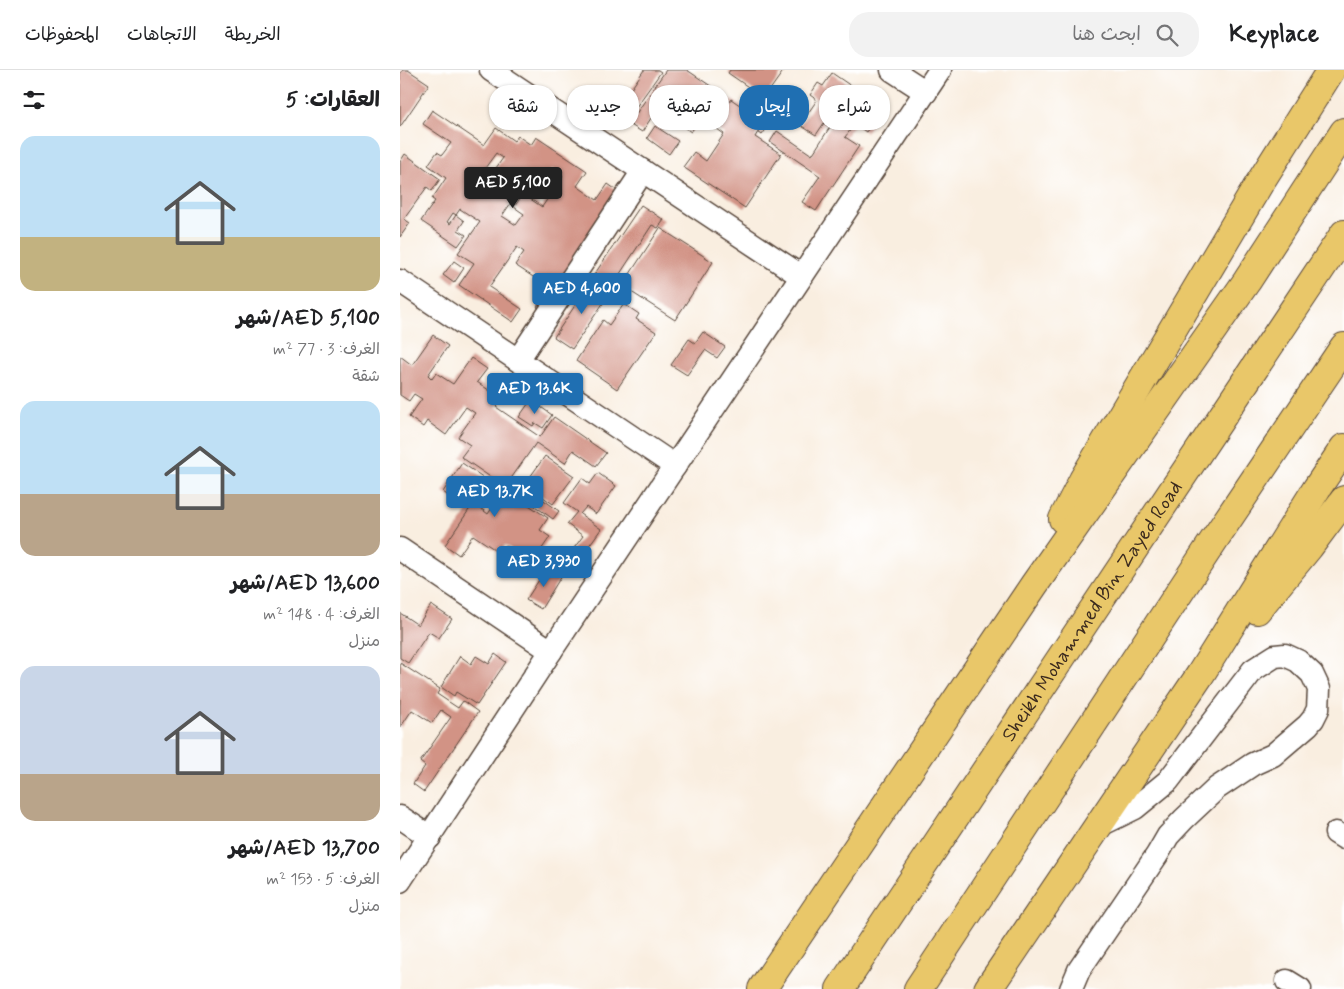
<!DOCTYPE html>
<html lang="ar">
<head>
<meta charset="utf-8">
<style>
  :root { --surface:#fff; --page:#f2f2f2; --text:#202124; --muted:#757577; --line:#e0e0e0; --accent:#1f6fb2 }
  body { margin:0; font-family:Mynerve,"Playpen Sans Arabic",sans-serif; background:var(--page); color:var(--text); direction:rtl; height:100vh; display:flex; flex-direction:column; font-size:19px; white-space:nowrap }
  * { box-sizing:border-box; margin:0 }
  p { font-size:16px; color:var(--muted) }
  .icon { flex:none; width:28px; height:28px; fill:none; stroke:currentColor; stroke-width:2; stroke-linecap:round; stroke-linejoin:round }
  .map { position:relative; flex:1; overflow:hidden; direction:ltr }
  .side { display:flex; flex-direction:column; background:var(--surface); width:400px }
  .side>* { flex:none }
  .hud { position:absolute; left:15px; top:15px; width:475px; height:45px; direction:rtl; display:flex; gap:10px }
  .price { position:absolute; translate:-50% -42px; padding:0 11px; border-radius:5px; background:var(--accent); color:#fff; font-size:16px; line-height:32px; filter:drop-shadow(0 1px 2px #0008) }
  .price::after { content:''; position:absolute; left:50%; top:30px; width:15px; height:11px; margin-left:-8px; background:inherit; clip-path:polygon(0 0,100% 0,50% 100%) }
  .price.active { background:#222; color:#fff }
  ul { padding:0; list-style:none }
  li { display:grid; align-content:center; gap:10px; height:265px; padding:0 20px }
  li span { display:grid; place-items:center; height:155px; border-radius:15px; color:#555 }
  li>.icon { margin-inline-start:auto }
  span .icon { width:90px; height:90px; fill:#fffc; stroke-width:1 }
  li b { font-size:21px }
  h2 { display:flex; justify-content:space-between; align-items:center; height:60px; padding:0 20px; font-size:21px }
  .chip { padding:0 18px; border-radius:20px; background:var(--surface); box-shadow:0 1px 4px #0004; font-size:18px; line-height:45px }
  .chip.active { background:var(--accent); color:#fff }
  header { display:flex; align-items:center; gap:30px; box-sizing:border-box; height:70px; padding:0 25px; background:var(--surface); border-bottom:1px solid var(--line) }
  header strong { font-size:24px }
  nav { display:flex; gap:28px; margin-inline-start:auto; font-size:18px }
  .search { width:350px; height:45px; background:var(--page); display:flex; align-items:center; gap:12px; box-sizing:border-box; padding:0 18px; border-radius:20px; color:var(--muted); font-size:19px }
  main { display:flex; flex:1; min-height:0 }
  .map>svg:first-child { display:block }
  .building { fill:#d29385; fill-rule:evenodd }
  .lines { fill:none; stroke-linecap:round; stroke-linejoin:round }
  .minor-casing { stroke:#58473b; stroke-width:25 }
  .highway-casing { stroke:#58473b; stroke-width:30 }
  .minor { stroke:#fff; stroke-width:22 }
  .highway { stroke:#e9c769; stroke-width:28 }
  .labels { text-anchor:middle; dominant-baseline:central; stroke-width:4.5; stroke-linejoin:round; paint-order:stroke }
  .street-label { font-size:20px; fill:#3b2a1e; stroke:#fff }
</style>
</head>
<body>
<header>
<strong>Keyplace</strong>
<div class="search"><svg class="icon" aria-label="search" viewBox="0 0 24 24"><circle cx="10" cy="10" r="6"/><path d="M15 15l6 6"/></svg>ابحث هنا</div>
<nav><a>الخريطة</a><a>الاتجاهات</a><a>المحفوظات</a></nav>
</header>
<main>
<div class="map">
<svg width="944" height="919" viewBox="0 0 944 919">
  <rect width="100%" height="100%" fill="#fff"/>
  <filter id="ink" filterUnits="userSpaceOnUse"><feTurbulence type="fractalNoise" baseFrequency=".02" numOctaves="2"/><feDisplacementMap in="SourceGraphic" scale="10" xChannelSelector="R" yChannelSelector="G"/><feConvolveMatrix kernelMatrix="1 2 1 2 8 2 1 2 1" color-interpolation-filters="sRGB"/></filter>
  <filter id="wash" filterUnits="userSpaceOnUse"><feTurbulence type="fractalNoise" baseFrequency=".0096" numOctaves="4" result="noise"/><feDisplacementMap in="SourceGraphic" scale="20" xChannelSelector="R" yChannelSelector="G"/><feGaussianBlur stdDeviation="1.12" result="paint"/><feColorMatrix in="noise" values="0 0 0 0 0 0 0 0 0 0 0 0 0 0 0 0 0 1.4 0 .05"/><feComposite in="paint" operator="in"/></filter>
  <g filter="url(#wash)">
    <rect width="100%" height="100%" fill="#f9eee0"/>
    <g id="blocks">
      <g class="building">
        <path d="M3,0H8L29,14L0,57V4Z"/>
        <path d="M244,0H258L261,2L236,37L224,29Z"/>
        <path d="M266,0H287L324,25L321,30L315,26L291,62L257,39L242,62L229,54Z"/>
        <path d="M330,0H384L355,41L346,34L354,21L328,3Z"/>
        <path d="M432,3L451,16L441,31L461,44L464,39L477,47L466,62L455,54L445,67L459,76L416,141L402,132L420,106L370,72L377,61L412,85L430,57L424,53L416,65L400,55L417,30L410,25L418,13L423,16Z"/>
        <path d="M331,29L369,55L362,65L358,62L355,67L381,84L345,138L283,97L294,82L306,91L324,64L313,56Z"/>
        <path d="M32,40L84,75L96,58L114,71L118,66L131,75L136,67L187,101L177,116L197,130L208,114L222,124L142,241L137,237L150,218L115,195L124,182L117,177L89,217L122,239L113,252L59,215L74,193L58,183L80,152L60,139L56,145L64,151L58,160L66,165L58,176L21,151L35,131L32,129L46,108L28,95L37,82L42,85L51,73L23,54ZM96,83L103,88L96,98L135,124L152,99L163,106L142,137L123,124L114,137L124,144L116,155L102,146L119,121L106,113L99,124L77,109ZM53,143L56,145L50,154L47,152Z"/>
        <path d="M255,56L278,71L269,84L247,68Z"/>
        <path d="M5,84L40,109L32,121L27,117L4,149L10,153L0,167V92Z"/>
        <path d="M241,135L264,150L258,158L252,155L212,216L194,205Z"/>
        <path d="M260,158L313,192L275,250L222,216Z"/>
        <path d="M54,191L64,198L54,213L43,205Z"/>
        <path d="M192,210L210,223L172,279L154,267Z"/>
        <path d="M224,234L239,244L236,249L256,262L217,319L176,291L203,250L209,255Z"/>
        <path d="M303,262L325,277L317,288L305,280L287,305L271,295L289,269L295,273Z"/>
        <path d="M33,265L48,276L28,305L32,309L36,303L53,314L71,288L87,299L77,312L102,329L96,337L140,367L154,347L206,383L196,396L173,380L165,393L136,373L105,417L61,387L70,375L58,367L75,343L66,337L46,365L27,351L23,357L9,347L22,329L14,324L9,331L0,325V286L12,295Z"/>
        <path d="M131,330L152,345L143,358L135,353L133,356L119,347Z"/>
        <path d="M145,386L174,406L153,434L125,414Z"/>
        <path d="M62,393L96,416L80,438L88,444L105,419L148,448L140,460L150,467L132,493L105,475L100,483L73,465L59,485L45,475L73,434L64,428L60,434L43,422Z"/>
        <path d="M198,403L216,416L196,444L186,437L180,444L201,459L175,495L166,489L183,466L167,454L177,442L164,433L182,408L190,414Z"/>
        <path d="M120,413L159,441L153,449L114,421Z"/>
        <path d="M148,496L162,505L141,539L126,530Z"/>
        <path d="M31,535L52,549L39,568L29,562L8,593L0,588V543L18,555Z"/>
        <path d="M95,584L106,592L77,635L56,622L54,626L41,617L60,586L71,594L76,586L89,594Z"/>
        <path d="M0,593L40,619L37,624L58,638L63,631L78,642L24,722L13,714L25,696L20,692L51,647L41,640L32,653L12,640L0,658Z"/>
      </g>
    </g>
  </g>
  <g filter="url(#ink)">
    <use href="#blocks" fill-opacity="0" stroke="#58473b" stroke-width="1"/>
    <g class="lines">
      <g class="minor-casing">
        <g id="minor">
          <path d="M91,0L401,206"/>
          <path d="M492,0L526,22"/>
          <path d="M0,211L275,396"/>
          <path d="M118,290L243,101"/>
          <path d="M0,479L151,581"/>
          <path d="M0,747L30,767"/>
          <path d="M936,763L944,768"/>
          <path d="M0,811L151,581L540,0"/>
          <path d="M887,911L900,919"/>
          <path d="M671,919L679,900L757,785L768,766L784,749L817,718L853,694L873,685L908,655L913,649L918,639L919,619L912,604L898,591L885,585L875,586L853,600L768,711L735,738L696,757"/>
        </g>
      </g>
      <g class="highway-casing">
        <g id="highway">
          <path d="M663,449L683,410L859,114L931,0"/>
          <path d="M857,540L909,477L944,430"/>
          <path d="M362,919L634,515L847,211L944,62"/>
          <path id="s1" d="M440,919L944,164"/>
          <path d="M518,919L816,467L944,277"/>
          <path d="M588,919L800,605L917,418L944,378"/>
        </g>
      </g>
      <use href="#minor" class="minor"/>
      <use href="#highway" class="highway"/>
    </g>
  </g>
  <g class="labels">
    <g class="street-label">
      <text stroke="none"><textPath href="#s1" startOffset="454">Sheikh Mohammed Bin Zayed Road</textPath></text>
    </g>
  </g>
</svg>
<b class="price active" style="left:113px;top:139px">AED 5,100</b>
<b class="price" style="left:182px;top:245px">AED 4,600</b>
<b class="price" style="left:135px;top:345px">AED 13.6K</b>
<b class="price" style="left:95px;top:448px">AED 13.7K</b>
<b class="price" style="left:144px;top:518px">AED 3,930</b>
<div class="hud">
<a class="chip">شراء</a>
<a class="chip active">إيجار</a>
<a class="chip">تصفية</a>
<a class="chip">جديد</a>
<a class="chip">شقة</a>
</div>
</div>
<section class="side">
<h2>العقارات: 5<svg class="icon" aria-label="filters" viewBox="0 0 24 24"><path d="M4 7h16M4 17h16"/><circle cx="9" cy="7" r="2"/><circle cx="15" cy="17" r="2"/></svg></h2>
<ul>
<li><span style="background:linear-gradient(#bfe0f5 65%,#c2b280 0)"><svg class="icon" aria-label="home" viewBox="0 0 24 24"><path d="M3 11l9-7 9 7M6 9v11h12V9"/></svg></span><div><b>AED 5,100/شهر</b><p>الغرف: 3 · 77 m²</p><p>شقة</p></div></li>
<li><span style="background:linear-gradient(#bfe0f5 60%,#b9a48a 0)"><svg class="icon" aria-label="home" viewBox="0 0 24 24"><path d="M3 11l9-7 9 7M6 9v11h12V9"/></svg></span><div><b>AED 13,600/شهر</b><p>الغرف: 4 · 148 m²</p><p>منزل</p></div></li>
<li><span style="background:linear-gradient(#c9d6e8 70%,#b9a48a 0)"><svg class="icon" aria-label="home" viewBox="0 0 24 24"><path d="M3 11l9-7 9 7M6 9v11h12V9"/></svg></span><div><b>AED 13,700/شهر</b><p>الغرف: 5 · 153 m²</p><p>منزل</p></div></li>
</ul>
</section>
</main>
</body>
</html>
